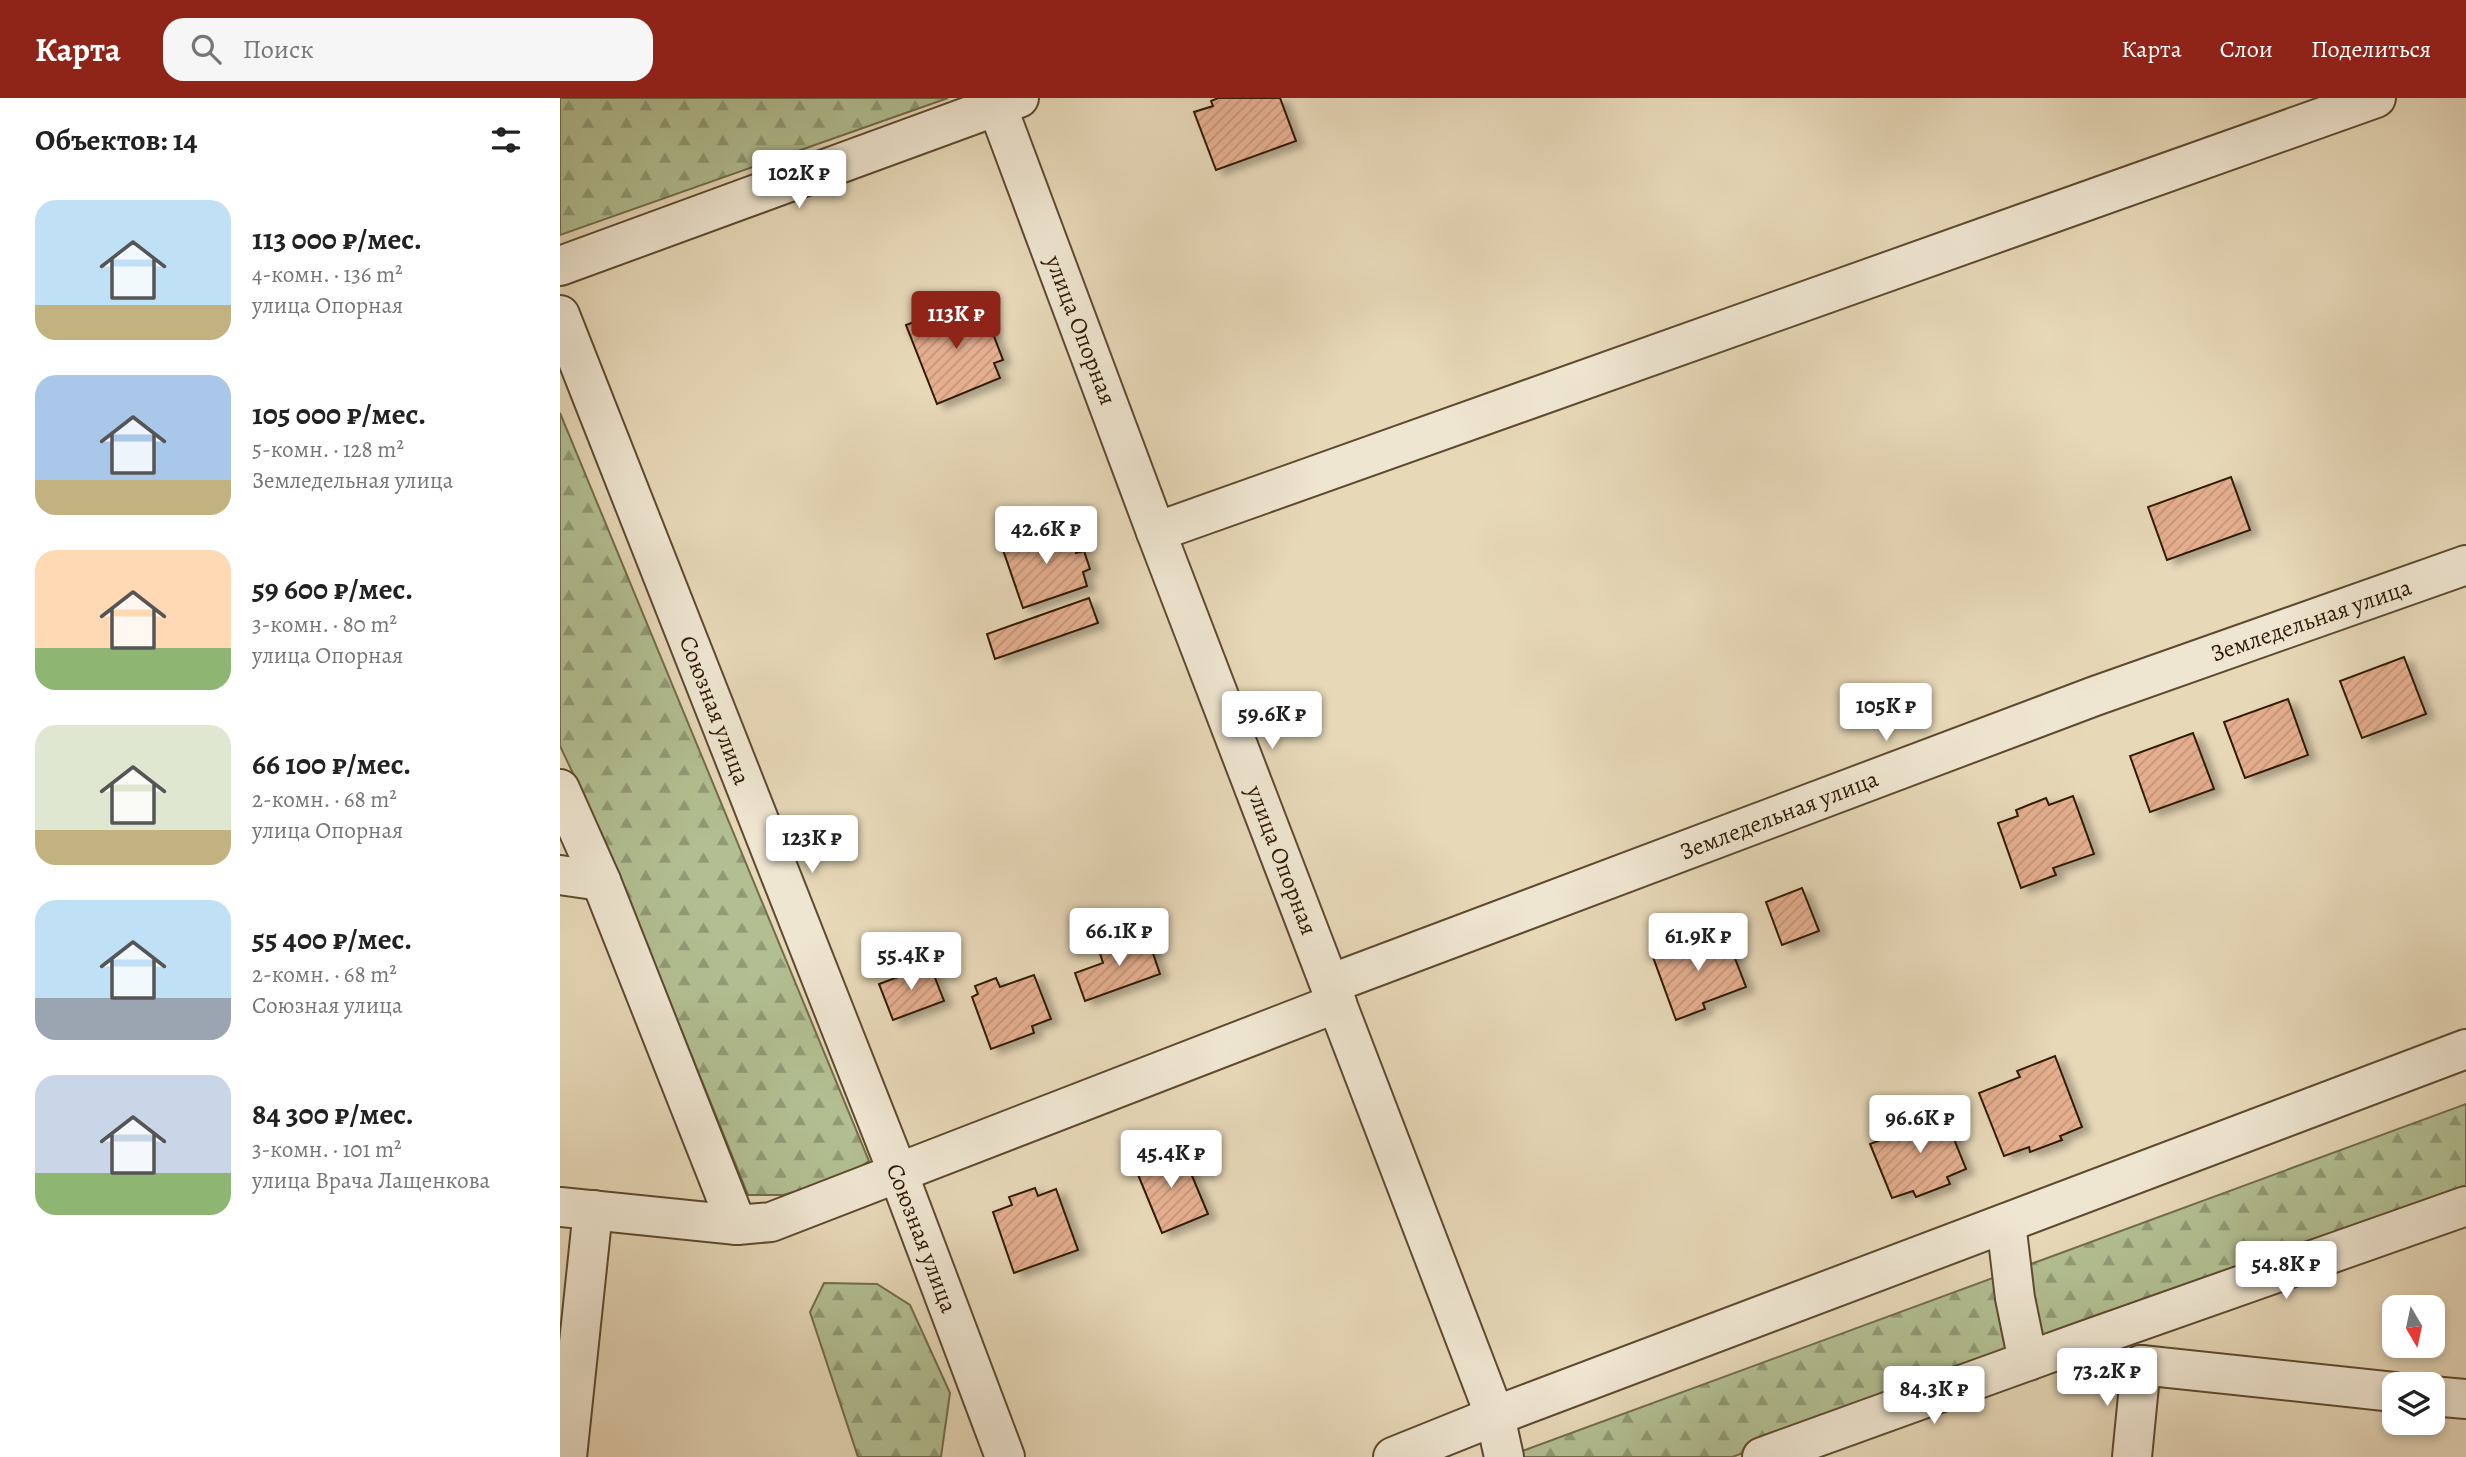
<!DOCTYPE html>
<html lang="ru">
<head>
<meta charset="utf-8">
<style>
  :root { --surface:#fff; --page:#f6f6f6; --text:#222; --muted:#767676; --accent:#8f2418 }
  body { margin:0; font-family:Alegreya,serif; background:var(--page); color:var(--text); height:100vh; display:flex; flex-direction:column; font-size:26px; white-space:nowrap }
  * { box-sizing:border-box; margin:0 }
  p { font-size:23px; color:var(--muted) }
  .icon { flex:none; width:38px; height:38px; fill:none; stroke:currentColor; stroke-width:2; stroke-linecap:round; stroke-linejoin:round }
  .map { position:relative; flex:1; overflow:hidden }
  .panel { display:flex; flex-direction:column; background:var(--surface); width:560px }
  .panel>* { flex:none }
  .needle { width:46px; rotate:171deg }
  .tools { position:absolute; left:1822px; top:1197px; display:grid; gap:14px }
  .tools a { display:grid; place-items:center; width:63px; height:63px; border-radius:14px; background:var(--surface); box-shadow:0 4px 10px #0003; font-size:35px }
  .price { position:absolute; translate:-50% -60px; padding:0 16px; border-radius:7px; background:#fff; color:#222; font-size:23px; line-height:46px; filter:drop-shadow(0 2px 4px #0008) }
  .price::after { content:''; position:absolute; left:50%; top:42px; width:21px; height:16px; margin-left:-10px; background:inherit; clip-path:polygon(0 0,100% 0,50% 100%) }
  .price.active { background:var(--accent); color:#fff }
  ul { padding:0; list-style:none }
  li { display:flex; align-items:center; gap:21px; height:175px; padding:0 35px }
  li span { display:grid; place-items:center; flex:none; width:196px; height:140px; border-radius:21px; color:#555 }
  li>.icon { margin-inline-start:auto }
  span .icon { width:84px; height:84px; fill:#fffc; stroke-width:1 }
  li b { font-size:30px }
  h2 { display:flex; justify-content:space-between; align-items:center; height:84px; padding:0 35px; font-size:30px }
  header { display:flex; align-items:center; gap:42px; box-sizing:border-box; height:98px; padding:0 35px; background:var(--accent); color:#fff }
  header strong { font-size:33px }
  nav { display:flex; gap:38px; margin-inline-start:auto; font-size:24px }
  .search { width:490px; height:63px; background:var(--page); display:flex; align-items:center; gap:18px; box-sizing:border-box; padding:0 24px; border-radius:21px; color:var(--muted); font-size:26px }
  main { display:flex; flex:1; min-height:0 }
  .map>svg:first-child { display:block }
  .forest { fill:url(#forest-firs); stroke:#726d4a; stroke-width:2 }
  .building { fill:url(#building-hatch); stroke:#311b03; stroke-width:2; filter:url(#shadow) }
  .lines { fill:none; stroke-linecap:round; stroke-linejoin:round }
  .minor-casing { stroke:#5e4a30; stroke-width:42 }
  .minor { stroke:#efe6d1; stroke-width:38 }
  .labels { text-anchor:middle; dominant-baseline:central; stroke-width:5; stroke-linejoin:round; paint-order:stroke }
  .street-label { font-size:24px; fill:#311b03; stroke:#efe6d1 }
</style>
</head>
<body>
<header>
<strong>Карта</strong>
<div class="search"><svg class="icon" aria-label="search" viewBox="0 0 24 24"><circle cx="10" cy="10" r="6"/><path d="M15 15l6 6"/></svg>Поиск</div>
<nav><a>Карта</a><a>Слои</a><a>Поделиться</a></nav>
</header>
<main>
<section class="panel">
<h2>Объектов: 14<svg class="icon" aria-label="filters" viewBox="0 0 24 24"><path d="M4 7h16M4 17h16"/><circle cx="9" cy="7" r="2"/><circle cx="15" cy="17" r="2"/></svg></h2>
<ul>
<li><span style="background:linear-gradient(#bfe0f5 75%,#c2b280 0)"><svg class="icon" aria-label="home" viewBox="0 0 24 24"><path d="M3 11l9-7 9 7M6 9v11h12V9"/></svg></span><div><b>113 000 ₽/мес.</b><p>4-комн. · 136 m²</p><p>улица Опорная</p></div></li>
<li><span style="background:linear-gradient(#a9c7e8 75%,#c2b280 0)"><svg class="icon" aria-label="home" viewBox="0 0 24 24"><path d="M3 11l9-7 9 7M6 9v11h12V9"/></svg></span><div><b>105 000 ₽/мес.</b><p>5-комн. · 128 m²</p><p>Земледельная улица</p></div></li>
<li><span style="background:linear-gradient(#ffd9b3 70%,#8fb573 0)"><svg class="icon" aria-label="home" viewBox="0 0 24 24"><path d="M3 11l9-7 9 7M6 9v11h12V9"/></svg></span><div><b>59 600 ₽/мес.</b><p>3-комн. · 80 m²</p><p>улица Опорная</p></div></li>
<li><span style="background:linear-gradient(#dfe7d0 75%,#c2b280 0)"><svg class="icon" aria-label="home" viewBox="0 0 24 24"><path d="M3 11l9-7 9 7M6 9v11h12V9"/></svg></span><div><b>66 100 ₽/мес.</b><p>2-комн. · 68 m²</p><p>улица Опорная</p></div></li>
<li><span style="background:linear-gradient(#bfe0f5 70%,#9aa5b1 0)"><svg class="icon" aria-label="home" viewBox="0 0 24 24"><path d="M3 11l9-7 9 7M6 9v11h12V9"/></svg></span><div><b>55 400 ₽/мес.</b><p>2-комн. · 68 m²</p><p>Союзная улица</p></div></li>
<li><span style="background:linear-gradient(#c9d6e8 70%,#8fb573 0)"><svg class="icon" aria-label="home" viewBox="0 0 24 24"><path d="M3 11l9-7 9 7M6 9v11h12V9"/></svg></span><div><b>84 300 ₽/мес.</b><p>3-комн. · 101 m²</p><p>улица Врача Лащенкова</p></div></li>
</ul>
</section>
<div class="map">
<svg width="1906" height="1359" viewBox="0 0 1906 1359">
  <defs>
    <pattern id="forest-firs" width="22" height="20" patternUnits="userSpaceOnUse" patternTransform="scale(1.75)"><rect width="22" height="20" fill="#b2bf92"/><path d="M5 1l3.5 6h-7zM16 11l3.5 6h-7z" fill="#919a75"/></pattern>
    <pattern id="building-hatch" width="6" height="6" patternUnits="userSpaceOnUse" patternTransform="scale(1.75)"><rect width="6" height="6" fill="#e4ae8f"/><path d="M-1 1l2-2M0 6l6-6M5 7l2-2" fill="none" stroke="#c4957a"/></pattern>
    <filter id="shadow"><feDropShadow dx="8" dy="4.5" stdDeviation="3.5" flood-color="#0004"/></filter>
  </defs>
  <rect width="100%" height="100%" fill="#e7d8b8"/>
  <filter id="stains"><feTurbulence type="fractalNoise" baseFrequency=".00286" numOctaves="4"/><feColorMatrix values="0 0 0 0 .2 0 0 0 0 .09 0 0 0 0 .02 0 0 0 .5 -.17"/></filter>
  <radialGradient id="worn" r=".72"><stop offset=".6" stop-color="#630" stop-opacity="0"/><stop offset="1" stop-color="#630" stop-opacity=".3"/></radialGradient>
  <g class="forest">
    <path d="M0,0H388L0,137Z"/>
    <path d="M0,315L309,1063L281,1081L223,1097H188L45,743L0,648Z"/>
    <path d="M1906,1006V1098L1172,1359H946Z"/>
    <path d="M264,1185L317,1186L350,1207L390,1295L381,1359H298L250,1214Z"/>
  </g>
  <g class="building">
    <path d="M658,0H720L736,43L656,72L634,14L653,8L651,3Z"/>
    <path d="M406,203L412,220L425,215L443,262L434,265L440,280L377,306L346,227Z"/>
    <path d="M1671,379L1690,432L1607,462L1588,409Z"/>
    <path d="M507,427L516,455L524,453L530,471L523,474L527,488L463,510L442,449Z"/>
    <path d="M529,500L538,525L435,561L427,536Z"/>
    <path d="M1844,559L1866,616L1802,640L1780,583Z"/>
    <path d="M1728,601L1748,657L1685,680L1664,624Z"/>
    <path d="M1633,635L1654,691L1590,714L1570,658Z"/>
    <path d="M1513,698L1534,756L1493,770L1496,777L1461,790L1438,725L1458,718L1456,712L1486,700L1489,707Z"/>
    <path d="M1242,790L1259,833L1222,847L1206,804Z"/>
    <path d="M1164,832L1186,889L1143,905L1145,911L1116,922L1093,859L1113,852L1110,846L1135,837L1137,842Z"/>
    <path d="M586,835L600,876L525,903L515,875L543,865L539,852Z"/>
    <path d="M370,867L384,903L333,922L319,886Z"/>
    <path d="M474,877L491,921L472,928L474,935L431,951L412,899L418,896L415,888L436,880L440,889Z"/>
    <path d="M1495,958L1522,1029L1500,1038L1502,1042L1470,1054L1469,1049L1444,1058L1419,995L1460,979L1457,973Z"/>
    <path d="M1379,1004L1406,1071L1387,1079L1390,1086L1356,1099L1353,1093L1332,1100L1310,1046L1356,1028L1351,1016Z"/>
    <path d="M620,1049L648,1116L602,1135L574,1067Z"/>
    <path d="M475,1090L478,1098L496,1091L518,1152L454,1175L433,1114L452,1107L449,1099Z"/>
  </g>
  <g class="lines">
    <g class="minor-casing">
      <g id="minor">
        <path d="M437,8L596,434L935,1318L944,1359"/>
        <path d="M0,168L459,0"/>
        <path d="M0,217L338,1075L445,1359"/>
        <path d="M596,434L1816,0"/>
        <path d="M0,691L41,783L177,1127"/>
        <path d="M0,777L41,783"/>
        <path d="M770,886L1535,598L1906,467"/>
        <path d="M0,1109L177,1127L211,1124L777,905"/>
        <path d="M1446,1125L1455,1200L1468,1263"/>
        <path d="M1581,1267L1834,1294"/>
        <path d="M1872,1298L1906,1301"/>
        <path d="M7,1359L33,1112"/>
        <path d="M833,1359L935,1318L1906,951"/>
        <path d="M1202,1359L1526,1242L1906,1108"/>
        <path d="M1572,1359L1581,1267"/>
      </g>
    </g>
    <use href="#minor" class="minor"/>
  </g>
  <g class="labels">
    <g class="street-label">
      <text transform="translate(521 232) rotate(69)">улица Опорная</text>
      <text transform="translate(1751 522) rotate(-19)">Земледельная улица</text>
      <text transform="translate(155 612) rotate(69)">Союзная улица</text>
      <text transform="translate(1219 717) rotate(-21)">Земледельная улица</text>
      <text transform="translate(722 762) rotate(69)">улица Опорная</text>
      <text transform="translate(362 1140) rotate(69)">Союзная улица</text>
    </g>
  </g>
  <rect width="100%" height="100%" filter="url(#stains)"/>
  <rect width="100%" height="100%" fill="url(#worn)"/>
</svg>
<div class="tools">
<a><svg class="needle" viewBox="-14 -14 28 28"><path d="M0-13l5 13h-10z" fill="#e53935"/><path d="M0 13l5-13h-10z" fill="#767676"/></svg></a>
<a><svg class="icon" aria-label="layers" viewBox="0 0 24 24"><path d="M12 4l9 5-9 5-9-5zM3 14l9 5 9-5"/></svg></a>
</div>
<b class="price" style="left:239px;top:112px">102K ₽</b>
<b class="price active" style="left:396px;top:253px">113K ₽</b>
<b class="price" style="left:486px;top:468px">42.6K ₽</b>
<b class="price" style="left:1326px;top:645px">105K ₽</b>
<b class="price" style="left:712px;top:653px">59.6K ₽</b>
<b class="price" style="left:252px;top:777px">123K ₽</b>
<b class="price" style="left:559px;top:870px">66.1K ₽</b>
<b class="price" style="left:1138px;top:875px">61.9K ₽</b>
<b class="price" style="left:351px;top:894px">55.4K ₽</b>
<b class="price" style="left:1360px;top:1057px">96.6K ₽</b>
<b class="price" style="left:611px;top:1092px">45.4K ₽</b>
<b class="price" style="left:1726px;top:1203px">54.8K ₽</b>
<b class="price" style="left:1547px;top:1310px">73.2K ₽</b>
<b class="price" style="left:1374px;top:1328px">84.3K ₽</b>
</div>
</main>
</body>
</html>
